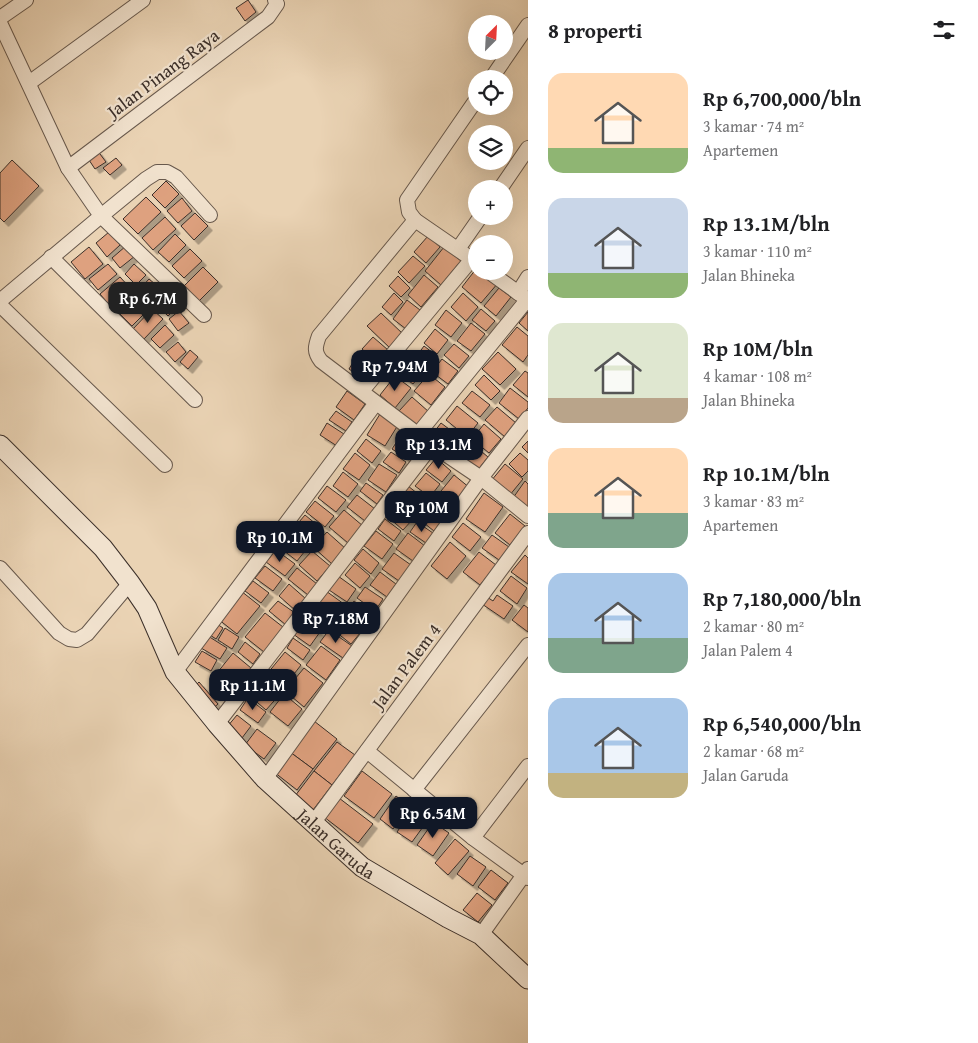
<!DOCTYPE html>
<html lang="id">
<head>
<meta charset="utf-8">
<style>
  :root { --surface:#fff; --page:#f6f6f6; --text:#202124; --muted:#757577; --accent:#111827 }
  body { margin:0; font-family:"Gentium Book Plus",serif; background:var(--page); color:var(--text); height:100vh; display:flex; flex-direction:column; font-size:19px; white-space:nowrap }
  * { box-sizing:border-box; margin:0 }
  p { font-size:16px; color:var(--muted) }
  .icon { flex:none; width:28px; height:28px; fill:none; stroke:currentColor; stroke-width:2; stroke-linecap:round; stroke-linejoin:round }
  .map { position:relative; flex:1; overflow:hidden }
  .panel { display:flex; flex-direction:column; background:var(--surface); width:450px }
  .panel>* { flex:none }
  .needle { width:32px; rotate:24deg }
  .fabs { position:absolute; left:468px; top:15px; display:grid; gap:10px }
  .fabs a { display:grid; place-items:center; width:45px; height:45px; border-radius:50%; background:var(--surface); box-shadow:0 5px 20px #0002; font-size:25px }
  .price { position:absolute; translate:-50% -42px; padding:0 11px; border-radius:10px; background:var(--accent); color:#fff; font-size:16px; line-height:32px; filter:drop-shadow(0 1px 2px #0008) }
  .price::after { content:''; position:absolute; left:50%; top:30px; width:15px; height:11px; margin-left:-8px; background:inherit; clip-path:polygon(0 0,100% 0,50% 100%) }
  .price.active { background:#222; color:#fff }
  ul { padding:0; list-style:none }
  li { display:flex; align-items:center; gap:15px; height:125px; padding:0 20px }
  li span { display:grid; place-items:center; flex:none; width:140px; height:100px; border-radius:15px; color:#555 }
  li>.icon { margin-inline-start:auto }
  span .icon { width:60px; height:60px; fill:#fffc; stroke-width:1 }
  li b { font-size:21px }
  h2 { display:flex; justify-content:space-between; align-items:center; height:60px; padding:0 20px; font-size:21px }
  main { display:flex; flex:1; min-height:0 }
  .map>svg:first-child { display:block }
  .building { fill:#dea17f; stroke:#3b2f29; filter:url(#shadow) }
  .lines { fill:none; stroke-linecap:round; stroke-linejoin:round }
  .street-casing { stroke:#67584c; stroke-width:16 }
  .secondary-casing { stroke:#3b2f29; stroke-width:21 }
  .street { stroke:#f1e2ce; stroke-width:14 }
  .secondary { stroke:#f1e2ce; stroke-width:19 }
  .labels { text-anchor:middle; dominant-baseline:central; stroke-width:4.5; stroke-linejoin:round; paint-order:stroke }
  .street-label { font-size:18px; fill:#3b2f29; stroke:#f1e2ce }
</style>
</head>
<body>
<main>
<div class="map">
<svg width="528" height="1043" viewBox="0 0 528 1043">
  <defs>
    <filter id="shadow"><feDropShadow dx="4.5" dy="4.5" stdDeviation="0" flood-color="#0004"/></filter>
  </defs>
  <rect width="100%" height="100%" fill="#ead3b4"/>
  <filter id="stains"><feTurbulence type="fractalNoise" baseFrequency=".004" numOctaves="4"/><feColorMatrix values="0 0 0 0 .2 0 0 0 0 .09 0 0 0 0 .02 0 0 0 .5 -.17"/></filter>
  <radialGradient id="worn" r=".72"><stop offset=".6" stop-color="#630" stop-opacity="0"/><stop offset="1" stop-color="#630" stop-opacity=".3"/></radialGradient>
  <g class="building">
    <path d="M248,0L256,12L245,21L236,8Z"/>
    <path d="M97,150L106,162L95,169L87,157Z"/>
    <path d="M116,158L122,165L110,175L103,168Z"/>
    <path d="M12,160L39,186L4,222L0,218V173Z"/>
    <path d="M166,181L179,194L165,208L152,195Z"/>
    <path d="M146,197L161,212L138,234L123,219Z"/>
    <path d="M182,198L192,211L178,223L167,211Z"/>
    <path d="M195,213L208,226L194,240L181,226Z"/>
    <path d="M165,217L176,229L153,250L142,238Z"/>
    <path d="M109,232L120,245L107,257L96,243Z"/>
    <path d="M175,234L186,245L169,262L158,252Z"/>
    <path d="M428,236L440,247L426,263L414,252Z"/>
    <path d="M126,246L135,256L120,268L112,258Z"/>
    <path d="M89,247L103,264L85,279L71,262Z"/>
    <path d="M444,247L461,261L441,285L425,271Z"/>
    <path d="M190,249L202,261L184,278L172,266Z"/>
    <path d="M413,256L425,266L409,283L398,272Z"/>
    <path d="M108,264L117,274L98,290L89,279Z"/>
    <path d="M134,264L146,275L136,285L125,274Z"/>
    <path d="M203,267L218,282L199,301L184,286Z"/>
    <path d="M476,269V271H483L498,283L481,303L462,287Z"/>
    <path d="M424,275L438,287L421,307L408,295Z"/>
    <path d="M398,276L410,288L401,297L389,286Z"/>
    <path d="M120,277L131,289L111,307L100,294Z"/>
    <path d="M149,279L161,289L151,299L140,289Z"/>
    <path d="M499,288L511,297L496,316L484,306Z"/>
    <path d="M135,293L150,308L132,326L117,311Z"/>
    <path d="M394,293L403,302L391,315L382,307Z"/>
    <path d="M463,293L478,307L466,321L451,307Z"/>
    <path d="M167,297L177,307L168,316L158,306Z"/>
    <path d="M407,300L420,310L406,329L393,319Z"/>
    <path d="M152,309L163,319L144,339L133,329Z"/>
    <path d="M481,309L495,321L486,331L472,320Z"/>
    <path d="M446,310L462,323L451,337L435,325Z"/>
    <path d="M179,311L189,323L178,331L169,319Z"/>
    <path d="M528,312V331L519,323Z"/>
    <path d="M381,313L404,335L391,349L367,326Z"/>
    <path d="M471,323L485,334L471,351L457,341Z"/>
    <path d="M165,325L174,335L160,348L151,339Z"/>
    <path d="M517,327L528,336V355L523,362L502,345Z"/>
    <path d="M435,329L448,340L437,354L424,343Z"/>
    <path d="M373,337L388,350L378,363L362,349Z"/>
    <path d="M178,342L186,352L175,362L166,352Z"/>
    <path d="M454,344L469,356L459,368L444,355Z"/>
    <path d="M424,346L437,356L425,371L413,361Z"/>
    <path d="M190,350L198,357L188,369L180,362Z"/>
    <path d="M498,352L516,369L500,385L482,369Z"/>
    <path d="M358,354L376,366L366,381L349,369Z"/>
    <path d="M442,359L458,371L448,384L432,372Z"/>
    <path d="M406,360L422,373L413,384L397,372Z"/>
    <path d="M525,371L528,373V397L513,385Z"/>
    <path d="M429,374L445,387L431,405L414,391Z"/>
    <path d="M484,375L500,391L491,400L475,385Z"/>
    <path d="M395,376L411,388L395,408L380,395Z"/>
    <path d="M510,388L528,402V408L519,419L499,403Z"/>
    <path d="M347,391L365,404L354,420L336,407Z"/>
    <path d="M472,391L490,405L480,417L462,403Z"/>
    <path d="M412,397L429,412L416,427L399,411Z"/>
    <path d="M457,406L478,423L467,437L446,420Z"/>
    <path d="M497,407L516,423L505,437L485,420Z"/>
    <path d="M336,411L352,422L346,431L329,420Z"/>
    <path d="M380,414L398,425L385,446L367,435Z"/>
    <path d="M327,423L344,434L337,446L320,435Z"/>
    <path d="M441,423L461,438L451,451L431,436Z"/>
    <path d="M484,424L501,439L489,453L472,439Z"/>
    <path d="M403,432L420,444L409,460L392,449Z"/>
    <path d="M366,439L381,451L372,463L357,451Z"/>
    <path d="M469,441L488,457L477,471L458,455Z"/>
    <path d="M528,441V453L522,447Z"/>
    <path d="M391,452L406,462L399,473L383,462Z"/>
    <path d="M355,453L370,465L359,480L343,469Z"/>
    <path d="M520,453L528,460V471L522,477L509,464Z"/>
    <path d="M436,458L451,471L442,482L426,470Z"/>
    <path d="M379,464L397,475L386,492L368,480Z"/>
    <path d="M505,464L523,479L509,496L491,481Z"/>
    <path d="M343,472L358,484L348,497L333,486Z"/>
    <path d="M426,473L440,484L430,497L415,486Z"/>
    <path d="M454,475L470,488L457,504L441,491Z"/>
    <path d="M525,481L528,484V508L513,498Z"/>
    <path d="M366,483L383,495L377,504L360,491Z"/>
    <path d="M327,486L346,500L336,512L318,498Z"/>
    <path d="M408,486L427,501L415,516L397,501Z"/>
    <path d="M438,493L453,505L448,513L432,502Z"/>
    <path d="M484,493L503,507L485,532L466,519Z"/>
    <path d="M357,495L375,509L365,521L347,507Z"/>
    <path d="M315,501L334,516L325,527L306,512Z"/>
    <path d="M396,505L413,519L403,530L387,516Z"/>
    <path d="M430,505L445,517L434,531L419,519Z"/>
    <path d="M344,510L363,526L348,543L329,527Z"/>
    <path d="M510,514L525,526L510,545L495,533Z"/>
    <path d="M305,515L322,529L311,544L293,529Z"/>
    <path d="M385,519L401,531L394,541L378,529Z"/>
    <path d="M417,522L433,533L426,543L410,532Z"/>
    <path d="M463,523L481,537L470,551L452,537Z"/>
    <path d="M376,531L393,544L382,559L364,546Z"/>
    <path d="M291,532L309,546L297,561L279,547Z"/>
    <path d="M327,532L346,549L332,564L313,547Z"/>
    <path d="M408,533L425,546L413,561L396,549Z"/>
    <path d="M492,535L509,547L499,560L482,548Z"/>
    <path d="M450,542L466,556L447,579L431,566Z"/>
    <path d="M363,549L379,563L371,574L354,560Z"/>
    <path d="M276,550L295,564L285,576L266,562Z"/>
    <path d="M312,551L330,566L317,581L299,565Z"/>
    <path d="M479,552L496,565L480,585L463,572Z"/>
    <path d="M394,553L411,565L399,581L382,569Z"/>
    <path d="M525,555L528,558V584L511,572Z"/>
    <path d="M355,563L370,576L360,588L345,575Z"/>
    <path d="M265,566L282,579L273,591L255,578Z"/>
    <path d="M297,568L317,584L308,595L288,579Z"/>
    <path d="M380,572L396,584L387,597L370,585Z"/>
    <path d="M338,576L356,589L347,602L329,590Z"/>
    <path d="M511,576L527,588L517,604L500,591Z"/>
    <path d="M253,581L269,593L261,603L245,591Z"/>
    <path d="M289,584L306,599L296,611L279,596Z"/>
    <path d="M365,587L383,599L375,611L357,598Z"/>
    <path d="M241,591L260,606L237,634L218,619Z"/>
    <path d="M326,591L344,604L335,616L317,602Z"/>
    <path d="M497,595L513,606L504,619L482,604L487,597L493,601Z"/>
    <path d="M278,601L295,613L286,625L269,611Z"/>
    <path d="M354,601L372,614L364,627L345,614Z"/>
    <path d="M524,605L528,608V632L512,620Z"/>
    <path d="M314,606L329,616L320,629L305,619Z"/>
    <path d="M265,613L283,627L264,652L245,637Z"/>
    <path d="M340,616L361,632L351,644L331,628Z"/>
    <path d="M303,620L320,632L310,646L293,634Z"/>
    <path d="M214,622L223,628L216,639L207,633Z"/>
    <path d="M225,628L239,637L232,649L218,640Z"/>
    <path d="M329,630L352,646L343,658L320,642Z"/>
    <path d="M208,636L227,648L220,659L201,648Z"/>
    <path d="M293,638L310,650L303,660L287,648Z"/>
    <path d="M245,642L260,654L253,664L238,652Z"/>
    <path d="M321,646L340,660L326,680L306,665Z"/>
    <path d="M202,651L217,660L211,671L195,662Z"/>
    <path d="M285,652L301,665L284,687L267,674Z"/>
    <path d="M233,653L251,668L230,692L213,678Z"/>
    <path d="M304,668L323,683L304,707L285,691Z"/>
    <path d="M264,679L281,693L266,710L250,696Z"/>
    <path d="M199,682L218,704L211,710L192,689Z"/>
    <path d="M284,694L302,709L288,726L270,712Z"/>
    <path d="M248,698L266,712L258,723L240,710Z"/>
    <path d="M237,715L251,726L242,738L227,727Z"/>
    <path d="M314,721L337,739L313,769L290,752Z"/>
    <path d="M257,729L276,743L264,759L245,745Z"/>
    <path d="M337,742L355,755L332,785L314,771Z"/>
    <path d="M290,752L313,769L297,790L274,772Z"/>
    <path d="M314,771L332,785L313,810L295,796Z"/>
    <path d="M362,771L392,794L374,818L344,796Z"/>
    <path d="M396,796L409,806L393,829L380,819Z"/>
    <path d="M339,798L373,824L358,843L324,817Z"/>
    <path d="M413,809L428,820L412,842L397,832Z"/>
    <path d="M433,822L449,833L433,856L417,845Z"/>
    <path d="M455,839L469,851L448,875L435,863Z"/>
    <path d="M470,856L486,867L473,886L457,874Z"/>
    <path d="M491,870L508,883L495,900L478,887Z"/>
    <path d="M477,893L492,905L478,922L463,910Z"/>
  </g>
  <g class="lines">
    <g class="street-casing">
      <g id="street">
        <path d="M0,18L26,0"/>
        <path d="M0,23L68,168L101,216L0,301"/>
        <path d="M491,79L528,25"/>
        <path d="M29,83L143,0"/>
        <path d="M476,100L407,200L409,212L415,220L476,262"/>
        <path d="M68,168L268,17L277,4L275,0"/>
        <path d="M500,189L528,148"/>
        <path d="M415,220L319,336C315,347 314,352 321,361L432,445L481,478L528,516"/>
        <path d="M458,249L481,216"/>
        <path d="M51,257L195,400"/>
        <path d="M488,271L528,300"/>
        <path d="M518,293L528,277"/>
        <path d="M0,305L165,465"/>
        <path d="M204,315L101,216L146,179L157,172H167L176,177L210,215"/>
        <path d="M362,391L472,259"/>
        <path d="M418,434L527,300"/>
        <path d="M0,568L59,633L69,639L77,640L87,634L130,583"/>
        <path d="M175,672L376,403"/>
        <path d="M217,724L432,445"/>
        <path d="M367,751L473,838L528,878"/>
        <path d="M265,779L481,478L528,418"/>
        <path d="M414,790L528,645"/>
        <path d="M314,822L528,533"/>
        <path d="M473,838L528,766"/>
        <path d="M481,935L528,869"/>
      </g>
    </g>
    <g class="secondary-casing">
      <g id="secondary">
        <path id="s1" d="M0,445L103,548L130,583L147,608L175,672L217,724L265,779L362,867L448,918L481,935L528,979"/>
      </g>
    </g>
    <use href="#street" class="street"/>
    <use href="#secondary" class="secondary"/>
  </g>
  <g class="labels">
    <g class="street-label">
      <text transform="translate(163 73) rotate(-37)">Jalan Pinang Raya</text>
      <text transform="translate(406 666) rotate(-53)">Jalan Palem 4</text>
      <text stroke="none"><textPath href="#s1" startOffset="526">Jalan Garuda</textPath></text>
    </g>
  </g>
  <rect width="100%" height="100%" filter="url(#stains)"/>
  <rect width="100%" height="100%" fill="url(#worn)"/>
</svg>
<div class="fabs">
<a><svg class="needle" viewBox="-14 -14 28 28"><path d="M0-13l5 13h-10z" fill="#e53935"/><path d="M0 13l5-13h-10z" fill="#757577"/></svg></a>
<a><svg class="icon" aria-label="locate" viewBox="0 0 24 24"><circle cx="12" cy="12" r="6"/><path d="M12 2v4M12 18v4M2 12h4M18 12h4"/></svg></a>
<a><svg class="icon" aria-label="layers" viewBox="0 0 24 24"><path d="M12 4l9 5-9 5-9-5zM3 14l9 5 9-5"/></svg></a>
<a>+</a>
<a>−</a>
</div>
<b class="price active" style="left:148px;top:324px">Rp 6.7M</b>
<b class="price" style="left:395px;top:392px">Rp 7.94M</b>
<b class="price" style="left:439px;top:470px">Rp 13.1M</b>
<b class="price" style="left:422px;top:533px">Rp 10M</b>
<b class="price" style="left:280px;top:563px">Rp 10.1M</b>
<b class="price" style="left:336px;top:644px">Rp 7.18M</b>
<b class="price" style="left:253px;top:711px">Rp 11.1M</b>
<b class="price" style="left:433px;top:839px">Rp 6.54M</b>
</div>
<section class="panel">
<h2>8 properti<svg class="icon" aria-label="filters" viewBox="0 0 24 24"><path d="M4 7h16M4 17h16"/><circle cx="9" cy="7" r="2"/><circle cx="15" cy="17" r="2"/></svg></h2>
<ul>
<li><span style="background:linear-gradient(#ffd9b3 75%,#8fb573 0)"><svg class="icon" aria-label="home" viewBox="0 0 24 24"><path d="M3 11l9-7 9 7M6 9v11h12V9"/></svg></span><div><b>Rp 6,700,000/bln</b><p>3 kamar · 74 m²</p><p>Apartemen</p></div></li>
<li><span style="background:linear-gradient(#c9d6e8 75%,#8fb573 0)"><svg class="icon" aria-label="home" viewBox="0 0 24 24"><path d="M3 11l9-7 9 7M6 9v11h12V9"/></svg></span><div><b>Rp 13.1M/bln</b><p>3 kamar · 110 m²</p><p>Jalan Bhineka</p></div></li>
<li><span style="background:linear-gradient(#dfe7d0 75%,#b9a48a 0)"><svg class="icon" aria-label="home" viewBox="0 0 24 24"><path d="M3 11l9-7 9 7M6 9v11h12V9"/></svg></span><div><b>Rp 10M/bln</b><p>4 kamar · 108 m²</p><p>Jalan Bhineka</p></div></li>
<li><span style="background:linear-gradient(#ffd9b3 65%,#7fa58c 0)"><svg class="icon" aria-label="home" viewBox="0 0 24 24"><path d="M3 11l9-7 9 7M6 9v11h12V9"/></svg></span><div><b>Rp 10.1M/bln</b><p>3 kamar · 83 m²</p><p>Apartemen</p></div></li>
<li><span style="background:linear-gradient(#a9c7e8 65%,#7fa58c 0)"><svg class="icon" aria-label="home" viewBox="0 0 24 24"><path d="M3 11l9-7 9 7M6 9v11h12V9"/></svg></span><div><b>Rp 7,180,000/bln</b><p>2 kamar · 80 m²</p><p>Jalan Palem 4</p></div></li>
<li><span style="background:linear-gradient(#a9c7e8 75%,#c2b280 0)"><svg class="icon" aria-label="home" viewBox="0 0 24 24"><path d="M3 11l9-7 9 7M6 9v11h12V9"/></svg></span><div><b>Rp 6,540,000/bln</b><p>2 kamar · 68 m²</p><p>Jalan Garuda</p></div></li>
</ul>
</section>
</main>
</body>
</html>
